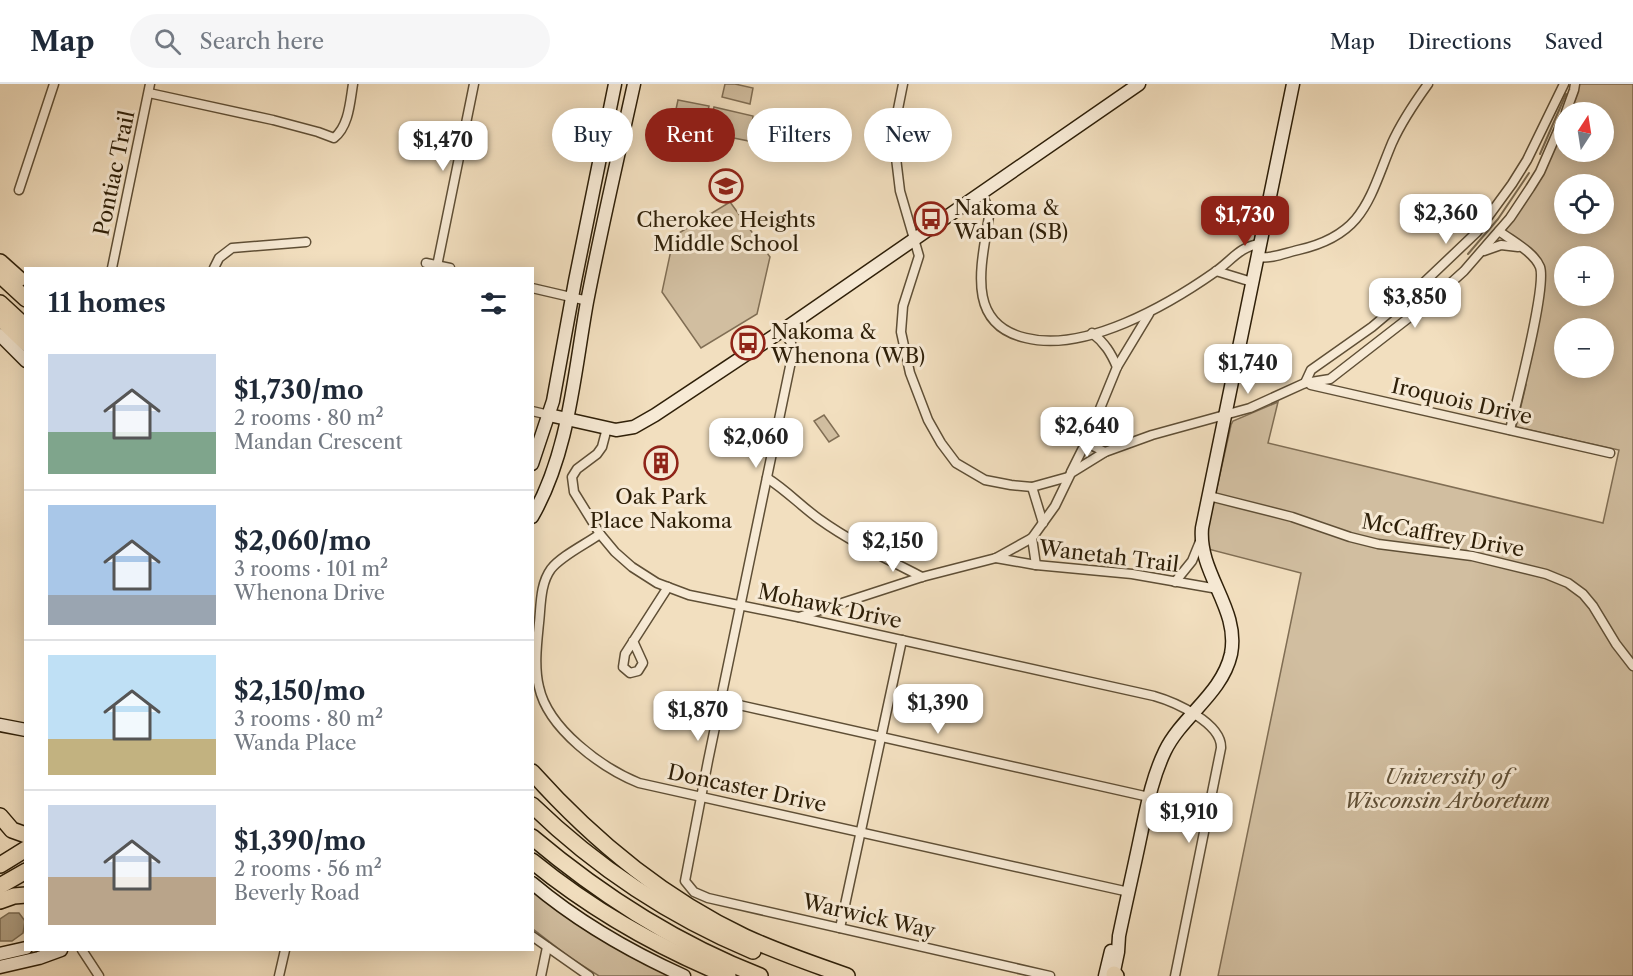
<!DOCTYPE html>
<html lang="en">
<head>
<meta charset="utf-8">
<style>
  :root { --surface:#fff; --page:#f6f6f7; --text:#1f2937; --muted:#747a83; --line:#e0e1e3; --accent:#8f2418 }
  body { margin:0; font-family:"Libre Caslon Text",serif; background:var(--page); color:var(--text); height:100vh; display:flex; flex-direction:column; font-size:22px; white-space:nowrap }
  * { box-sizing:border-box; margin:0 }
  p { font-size:20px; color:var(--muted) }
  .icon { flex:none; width:33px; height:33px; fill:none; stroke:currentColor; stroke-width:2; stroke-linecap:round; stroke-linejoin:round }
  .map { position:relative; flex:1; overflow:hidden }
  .panel { position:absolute; left:24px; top:183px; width:510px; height:684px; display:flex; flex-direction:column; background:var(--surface); border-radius:0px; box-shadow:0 3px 15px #0003 }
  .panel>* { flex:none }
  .banner { position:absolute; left:552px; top:24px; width:570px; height:54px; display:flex; gap:12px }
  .needle { width:39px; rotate:12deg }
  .controls { position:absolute; left:1554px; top:18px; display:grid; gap:12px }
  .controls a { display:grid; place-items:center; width:60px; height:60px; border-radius:50%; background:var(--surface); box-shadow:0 3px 15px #0003; font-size:30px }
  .price { position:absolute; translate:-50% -51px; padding:0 14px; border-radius:12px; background:#fff; color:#222; font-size:20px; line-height:39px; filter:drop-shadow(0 2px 3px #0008) }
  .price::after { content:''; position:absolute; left:50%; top:36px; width:18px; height:14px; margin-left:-9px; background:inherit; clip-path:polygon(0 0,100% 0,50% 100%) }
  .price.selected { background:var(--accent); color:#fff }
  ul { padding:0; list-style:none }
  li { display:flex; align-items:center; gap:18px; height:150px; padding:0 24px }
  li+li { border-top:2px solid var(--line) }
  li span { display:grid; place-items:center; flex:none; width:168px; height:120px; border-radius:0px; color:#555 }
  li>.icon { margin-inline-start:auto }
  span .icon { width:72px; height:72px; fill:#fffc; stroke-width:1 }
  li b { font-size:26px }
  h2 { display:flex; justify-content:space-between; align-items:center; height:72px; padding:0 24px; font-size:26px }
  .tag { padding:0 21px; border-radius:27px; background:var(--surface); box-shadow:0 3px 15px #0003; font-size:21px; line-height:54px }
  .tag.selected { background:var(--accent); color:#fff }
  header { display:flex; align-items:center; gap:36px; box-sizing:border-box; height:84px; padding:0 30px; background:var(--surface); border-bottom:2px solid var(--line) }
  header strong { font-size:28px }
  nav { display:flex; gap:33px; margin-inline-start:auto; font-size:21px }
  .search { width:420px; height:54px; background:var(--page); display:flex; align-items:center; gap:15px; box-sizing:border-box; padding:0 21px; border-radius:33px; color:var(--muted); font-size:22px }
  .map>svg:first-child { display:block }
  .green { fill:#d1bea0; stroke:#806e54; stroke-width:1.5; fill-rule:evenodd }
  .water { fill:#af9e81; stroke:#7b6b51; stroke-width:1.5 }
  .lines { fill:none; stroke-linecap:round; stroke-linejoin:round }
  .stream { stroke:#7b6b51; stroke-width:2 }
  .street-casing { stroke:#5f4f36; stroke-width:11 }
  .secondary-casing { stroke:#2e1f08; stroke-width:15 }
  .highway-casing { stroke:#2e1f08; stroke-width:18 }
  .street { stroke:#f7ead5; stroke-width:8 }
  .secondary { stroke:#f7ead5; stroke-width:12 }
  .highway { stroke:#f2dfbf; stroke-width:15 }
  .labels { text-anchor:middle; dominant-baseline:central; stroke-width:6; stroke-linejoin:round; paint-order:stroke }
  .street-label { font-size:21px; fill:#2e1f08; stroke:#f7ead5 }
  .poi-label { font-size:21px; fill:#2e1f08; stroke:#f7ead5; text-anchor:start }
  .park-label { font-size:21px; font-style:italic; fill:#5f4f36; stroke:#f7ead5 }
</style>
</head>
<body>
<header>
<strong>Map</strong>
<div class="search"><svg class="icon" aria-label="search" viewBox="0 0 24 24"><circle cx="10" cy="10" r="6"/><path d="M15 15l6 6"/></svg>Search here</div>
<nav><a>Map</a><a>Directions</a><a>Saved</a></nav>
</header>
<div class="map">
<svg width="1633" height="892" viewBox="0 0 1633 892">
  <rect width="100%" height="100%" fill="#f2dfbf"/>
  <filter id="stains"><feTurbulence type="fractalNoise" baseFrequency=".00333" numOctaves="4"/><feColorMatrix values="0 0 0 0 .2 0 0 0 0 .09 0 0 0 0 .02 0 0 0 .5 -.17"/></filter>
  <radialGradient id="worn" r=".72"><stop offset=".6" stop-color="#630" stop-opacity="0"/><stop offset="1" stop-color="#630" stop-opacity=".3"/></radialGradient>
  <g class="green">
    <path d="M725,0H735L753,4L750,20L722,13Z"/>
    <path d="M1575,0H1633V892H1218L1301,489L1208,465V444L1231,341L1233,337L1278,318L1268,359L1603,439L1619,366L1516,343L1526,301L1523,288L1539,213L1537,177L1499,147L1530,104L1564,33V68H1604V28H1566ZM1564,100H1604V140H1564ZM1564,172H1604V212H1564ZM1564,244H1604V284H1564Z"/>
    <path d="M678,16L709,22L699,69L668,62Z"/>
    <path d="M714,23L753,32L749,57L708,49Z"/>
    <path d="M730,118L770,173L757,230L701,264L662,208L674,152Z"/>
    <path d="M824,331L839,352L829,358L814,337Z"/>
    <path d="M532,807L674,892H599L572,875L533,845Z"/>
  </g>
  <path class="water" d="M9,829H19L25,837L23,849L12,857H0V835Z"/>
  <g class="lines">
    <g class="stream">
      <path d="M1540,70L1566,10"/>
      <path d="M1468,170L1498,135L1529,89"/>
    </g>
    <g class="street-casing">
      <g id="street">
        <path d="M903,0L897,30L896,74L900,107L919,172L903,222L901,248L910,289L928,336L941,359L956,379L985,396L1011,401L1032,403L1068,393"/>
        <path d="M149,9L273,36L318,48L334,54C349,42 350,18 353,0"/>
        <path d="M1566,28L1574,6L1575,0"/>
        <path d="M19,106L54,0"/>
        <path d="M981,109L989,125V132C982,179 964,240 1026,254C1085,269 1168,221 1215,188C1231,177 1240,162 1260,160"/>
        <path d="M1499,147C1512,157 1534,168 1540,183C1547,203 1516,319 1510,346"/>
        <path d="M1484,167L1501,161L1518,163"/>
        <path d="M1258,173C1272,175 1285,169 1298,166C1365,151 1369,114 1392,59C1401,39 1415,18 1428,0"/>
        <path d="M426,179L450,184"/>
        <path d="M437,182L474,0"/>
        <path d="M112,184L150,0"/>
        <path d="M214,184L219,174L232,164L306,158"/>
        <path d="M1216,187L1252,198"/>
        <path d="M532,204L588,217"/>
        <path d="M783,246L791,259L793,268L708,677L685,797L694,808L708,814L1050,892"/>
        <path d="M1092,249C1105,259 1111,269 1117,283"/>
        <path d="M1305,299L1311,286L1372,243L1416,206L1477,148L1512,100L1527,76L1564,0"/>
        <path d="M1311,301L1610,369"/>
        <path d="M532,327L549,331"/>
        <path d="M607,344L602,363L597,370L577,385L572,393L574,408L600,450L615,468L632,483L657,499L689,511L798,533L1154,612C1175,618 1222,639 1221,664L1175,892"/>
        <path d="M1088,354L1095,363L1105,368"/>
        <path d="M1071,388L1088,354L1117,283L1149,230"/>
        <path d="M767,394C786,406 801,422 819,435C851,458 887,475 922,493"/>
        <path d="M1032,403L1043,439"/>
        <path d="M1209,412L1292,433L1350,453L1378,460L1472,472L1546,490L1568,499L1583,510L1593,522L1616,560L1633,582"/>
        <path d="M600,450C586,460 561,472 551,485C540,500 541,521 539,539C537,559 534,583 539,603C548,645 602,684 639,699L1129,808"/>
        <path d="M1032,454L1036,481"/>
        <path d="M996,474L1036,481L1132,490L1218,505"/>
        <path d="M1175,498L1192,477L1201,455"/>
        <path d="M799,533L922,493L996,474L1032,454L1055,422L1071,389L1105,368L1152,351L1250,324L1305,299L1330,295L1433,215L1464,187L1510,134L1530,104L1540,88L1564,33"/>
        <path d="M633,557L643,579L638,587L630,589L623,583L625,570L668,503"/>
        <path d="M721,617L1149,713"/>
        <path d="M840,844L902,556"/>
        <path d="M532,852L589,892"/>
        <path d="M82,866L99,892"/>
        <path d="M279,892L285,866"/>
        <path d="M541,892L547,863"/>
      </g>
    </g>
    <g class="secondary-casing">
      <g id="secondary">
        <path d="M0,251L26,277"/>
        <path d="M549,331L616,346L634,343L655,331L783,246L1139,0"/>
        <path d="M532,380L553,317L575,197L615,0"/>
        <path d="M532,433C569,369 574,290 587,218C601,145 618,73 634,0"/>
        <path d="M0,641L26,646"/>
        <path d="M532,799C577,837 631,868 684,892"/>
        <path d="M0,870L26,864"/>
        <path d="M0,883L39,874L61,866"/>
        <path d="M1105,892L1111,867"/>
        <path d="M1113,892L1118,868L1119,852C1126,818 1134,784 1141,750C1147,722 1152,694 1165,667C1182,632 1222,610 1231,570C1240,524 1198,490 1202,444L1293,0"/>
      </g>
    </g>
    <g class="highway-casing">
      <g id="highway">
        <path d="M0,178L19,195"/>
        <path d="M0,191L26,215"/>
        <path d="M0,219L26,243"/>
        <path d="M0,234L26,259"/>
        <path d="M532,688C592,755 663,814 745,853C778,868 812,880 847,892"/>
        <path d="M532,721C596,783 672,833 753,867"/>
        <path d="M0,732L12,746L26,751"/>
        <path d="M532,753C602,812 675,859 760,892"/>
        <path d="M532,777C591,825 657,863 728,892"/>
        <path d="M0,781L26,765"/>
        <path d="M0,802L26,787"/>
        <path d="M0,817L14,812L26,811"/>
        <path d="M1114,890L1116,892"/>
      </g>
    </g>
    <use href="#street" class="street"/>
    <use href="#secondary" class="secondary"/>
    <use href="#highway" class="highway"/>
  </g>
  <defs>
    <g id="school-ring" transform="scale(1.725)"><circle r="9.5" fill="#f7ead5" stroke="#8f2418" stroke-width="1.5"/><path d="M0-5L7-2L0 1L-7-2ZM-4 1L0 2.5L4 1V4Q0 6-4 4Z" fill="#8f2418"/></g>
    <g id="bus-ring" transform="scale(1.725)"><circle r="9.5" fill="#f7ead5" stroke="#8f2418" stroke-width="1.5"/><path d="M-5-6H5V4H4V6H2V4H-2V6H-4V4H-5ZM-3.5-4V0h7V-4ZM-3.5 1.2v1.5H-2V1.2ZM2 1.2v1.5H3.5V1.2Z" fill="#8f2418"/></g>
    <g id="building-ring" transform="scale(1.725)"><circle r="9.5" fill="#f7ead5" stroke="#8f2418" stroke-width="1.5"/><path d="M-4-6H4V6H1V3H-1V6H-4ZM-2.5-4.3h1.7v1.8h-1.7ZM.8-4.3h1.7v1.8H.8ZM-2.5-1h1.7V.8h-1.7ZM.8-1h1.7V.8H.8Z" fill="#8f2418"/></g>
  </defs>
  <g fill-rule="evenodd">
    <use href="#school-ring" x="726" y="102"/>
    <use href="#bus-ring" x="931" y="135"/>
    <use href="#bus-ring" x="748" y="259"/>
    <use href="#building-ring" x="661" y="379"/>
  </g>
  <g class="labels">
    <g class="street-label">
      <text transform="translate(114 89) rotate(-78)">Pontiac Trail</text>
      <text transform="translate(1462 317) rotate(13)">Iroquois Drive</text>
      <text transform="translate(1443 451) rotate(10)">McCaffrey Drive</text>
      <text transform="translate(1109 472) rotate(7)">Wanetah Trail</text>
      <text transform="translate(830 522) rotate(12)">Mohawk Drive</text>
      <text transform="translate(747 704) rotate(12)">Doncaster Drive</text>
      <text transform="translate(869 832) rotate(13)">Warwick Way</text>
    </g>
    <g class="poi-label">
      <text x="954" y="123">Nakoma &amp;<tspan x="954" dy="24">Waban (SB)</tspan></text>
      <text x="726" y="135" text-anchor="middle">Cherokee Heights<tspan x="726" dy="24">Middle School</tspan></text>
      <text x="771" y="247">Nakoma &amp;<tspan x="771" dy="24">Whenona (WB)</tspan></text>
      <text x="661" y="412" text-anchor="middle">Oak Park<tspan x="661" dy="24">Place Nakoma</tspan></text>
    </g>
    <g class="park-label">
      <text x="1447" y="692">University of<tspan x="1447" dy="24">Wisconsin Arboretum</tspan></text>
    </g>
  </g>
  <rect width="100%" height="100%" filter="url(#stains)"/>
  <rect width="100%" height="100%" fill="url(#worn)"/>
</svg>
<div class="controls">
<a><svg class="needle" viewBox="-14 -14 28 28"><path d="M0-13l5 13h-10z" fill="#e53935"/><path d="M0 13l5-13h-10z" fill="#747a83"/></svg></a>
<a><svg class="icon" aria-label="locate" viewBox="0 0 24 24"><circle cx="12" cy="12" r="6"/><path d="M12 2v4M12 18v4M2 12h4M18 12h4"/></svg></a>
<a>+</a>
<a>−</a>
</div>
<b class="price" style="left:443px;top:88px">$1,470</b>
<b class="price" style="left:1446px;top:161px">$2,360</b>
<b class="price selected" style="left:1245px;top:163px">$1,730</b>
<b class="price" style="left:1415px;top:245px">$3,850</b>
<b class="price" style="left:1248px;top:311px">$1,740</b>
<b class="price" style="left:1087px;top:374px">$2,640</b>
<b class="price" style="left:756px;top:385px">$2,060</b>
<b class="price" style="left:893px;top:489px">$2,150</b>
<b class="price" style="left:938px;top:651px">$1,390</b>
<b class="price" style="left:698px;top:658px">$1,870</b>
<b class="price" style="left:1189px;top:760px">$1,910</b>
<div class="banner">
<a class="tag">Buy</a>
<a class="tag selected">Rent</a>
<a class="tag">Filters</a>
<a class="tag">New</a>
</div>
<section class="panel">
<h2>11 homes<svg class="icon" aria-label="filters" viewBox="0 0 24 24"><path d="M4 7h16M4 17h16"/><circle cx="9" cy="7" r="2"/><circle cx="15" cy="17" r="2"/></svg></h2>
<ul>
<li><span style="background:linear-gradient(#c9d6e8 65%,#7fa58c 0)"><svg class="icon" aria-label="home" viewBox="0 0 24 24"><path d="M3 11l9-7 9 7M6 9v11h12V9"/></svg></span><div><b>$1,730/mo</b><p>2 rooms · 80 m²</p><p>Mandan Crescent</p></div></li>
<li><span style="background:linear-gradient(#a9c7e8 75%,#9aa5b1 0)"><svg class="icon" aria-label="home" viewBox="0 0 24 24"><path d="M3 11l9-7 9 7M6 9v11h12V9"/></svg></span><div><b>$2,060/mo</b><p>3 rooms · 101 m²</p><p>Whenona Drive</p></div></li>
<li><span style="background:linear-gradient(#bfe0f5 70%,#c2b280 0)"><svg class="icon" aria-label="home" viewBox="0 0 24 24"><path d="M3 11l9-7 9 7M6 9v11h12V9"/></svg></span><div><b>$2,150/mo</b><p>3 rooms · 80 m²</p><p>Wanda Place</p></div></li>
<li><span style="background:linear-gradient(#c9d6e8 60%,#b9a48a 0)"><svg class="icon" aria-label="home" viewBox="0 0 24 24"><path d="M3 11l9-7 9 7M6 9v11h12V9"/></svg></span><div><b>$1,390/mo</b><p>2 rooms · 56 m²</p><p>Beverly Road</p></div></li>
</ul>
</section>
</div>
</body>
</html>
